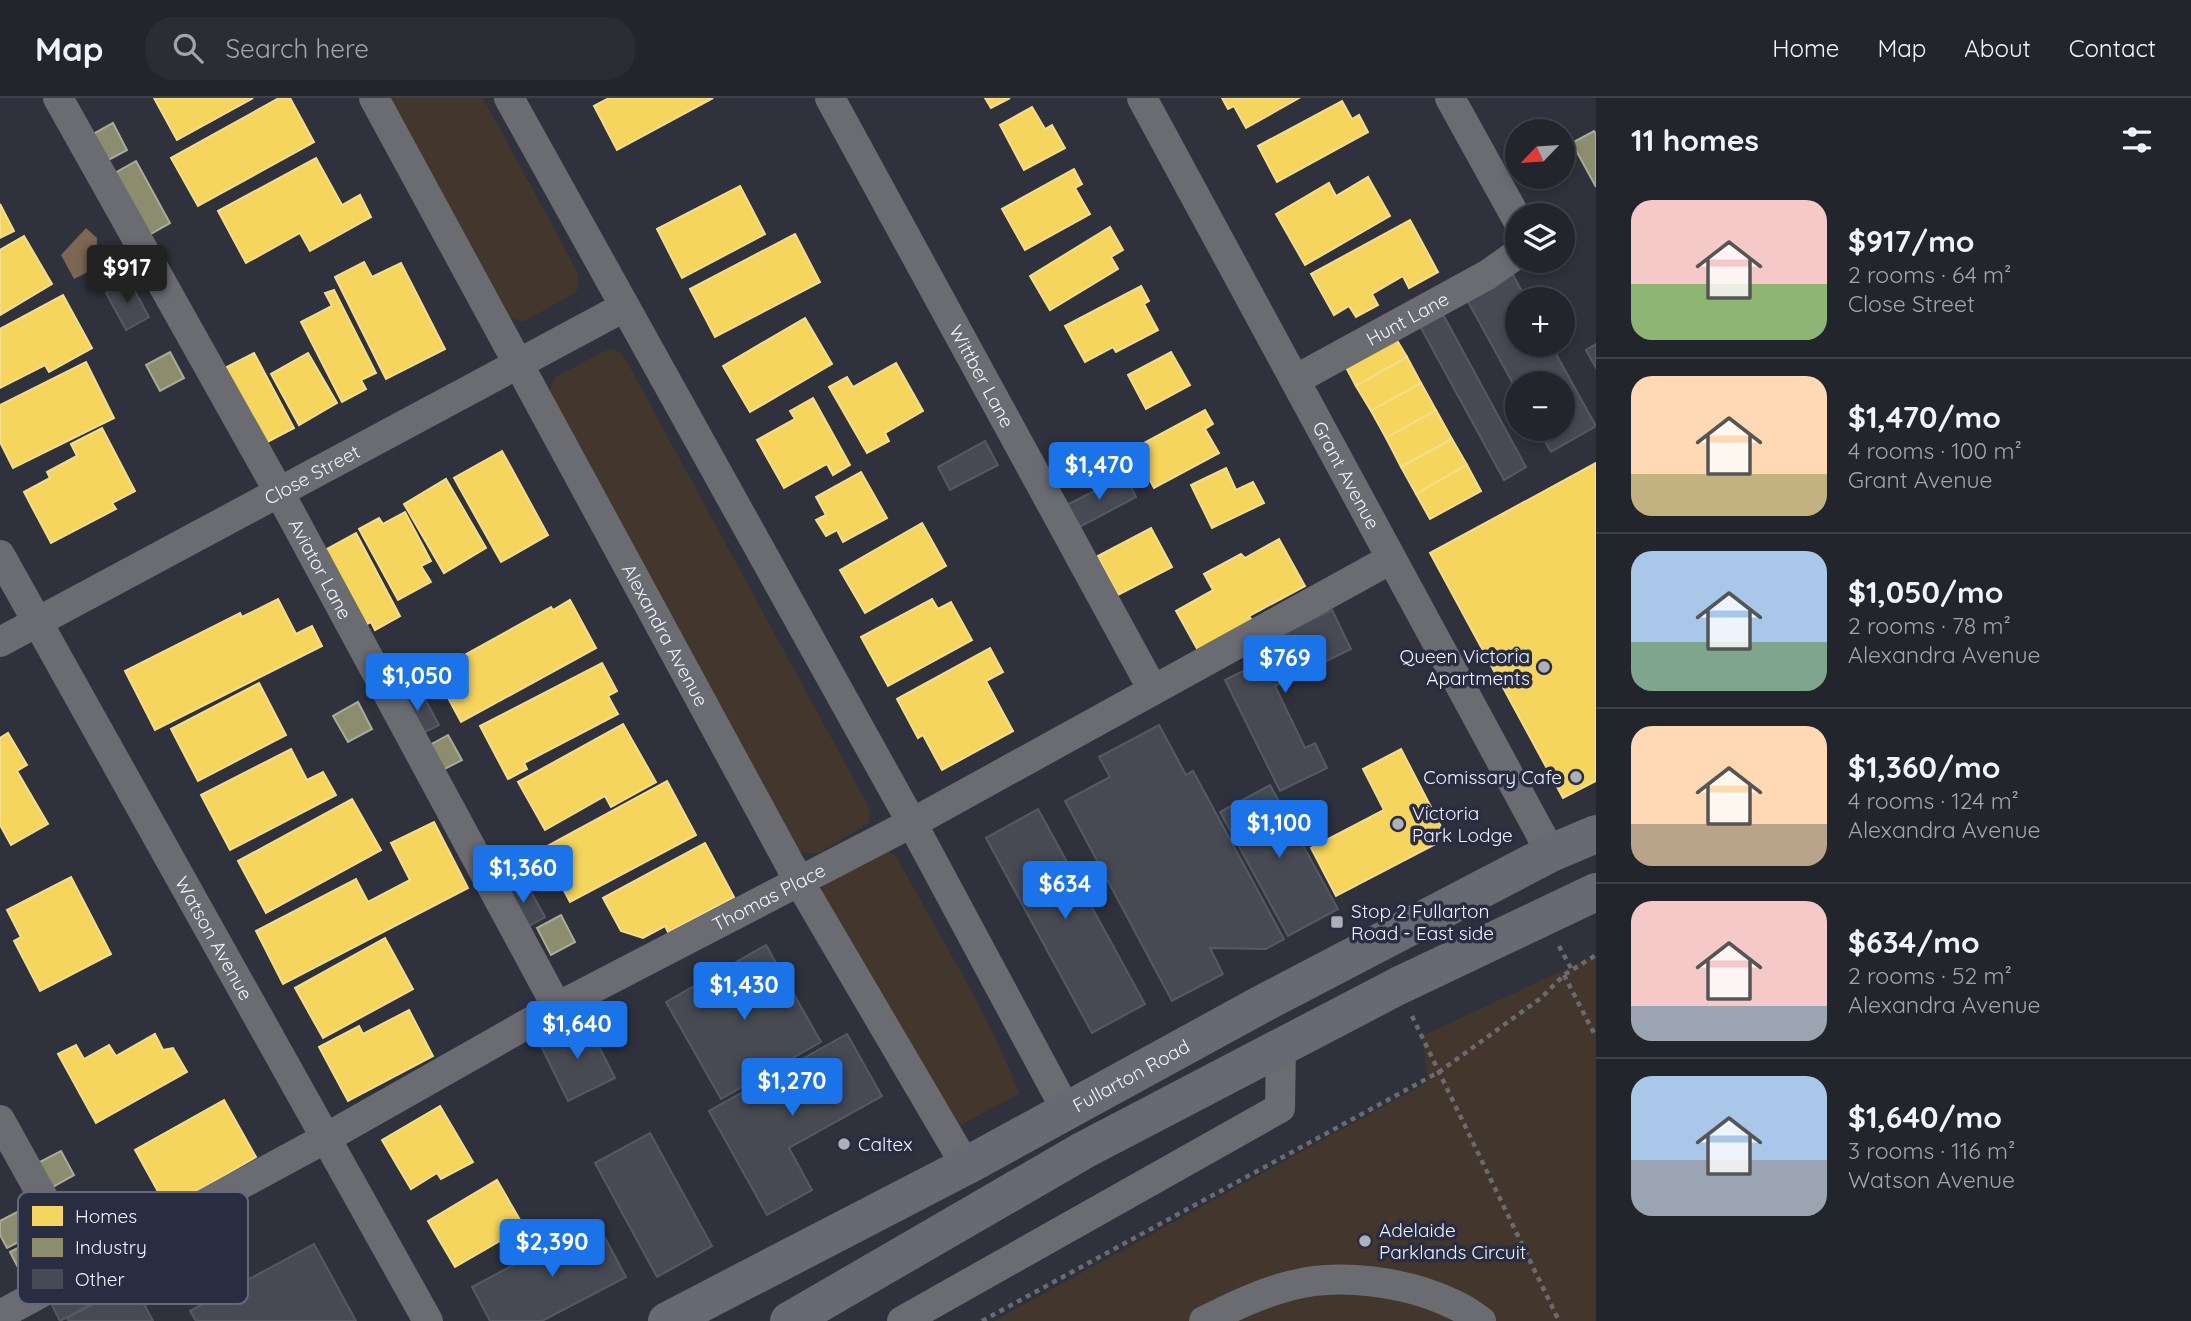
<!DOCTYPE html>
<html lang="en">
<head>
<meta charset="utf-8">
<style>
  :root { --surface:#23252d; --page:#2b2d35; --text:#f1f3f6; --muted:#a3a5aa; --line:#404249; --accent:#1a73e8 }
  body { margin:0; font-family:Quicksand,sans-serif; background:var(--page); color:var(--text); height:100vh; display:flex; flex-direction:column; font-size:26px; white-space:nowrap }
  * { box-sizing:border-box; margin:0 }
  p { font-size:23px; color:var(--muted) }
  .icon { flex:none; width:38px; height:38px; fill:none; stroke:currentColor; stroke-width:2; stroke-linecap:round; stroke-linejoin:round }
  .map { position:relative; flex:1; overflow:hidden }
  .drawer { display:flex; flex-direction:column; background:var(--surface); width:595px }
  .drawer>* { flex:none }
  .needle { width:46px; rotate:245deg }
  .fabs { position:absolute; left:1505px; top:21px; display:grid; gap:14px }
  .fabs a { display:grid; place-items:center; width:70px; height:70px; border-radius:50%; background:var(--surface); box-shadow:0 4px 10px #0003,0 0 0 2px var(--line); font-size:35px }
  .price { position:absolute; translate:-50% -60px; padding:0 16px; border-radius:7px; background:var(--accent); color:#fff; font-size:23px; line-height:46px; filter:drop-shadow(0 2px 4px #0008) }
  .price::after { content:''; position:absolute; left:50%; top:42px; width:21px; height:16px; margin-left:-10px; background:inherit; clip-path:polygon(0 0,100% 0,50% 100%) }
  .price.on { background:#222; color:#fff }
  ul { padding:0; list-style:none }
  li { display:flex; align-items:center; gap:21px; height:175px; padding:0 35px }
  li+li { border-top:2px solid var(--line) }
  li span { display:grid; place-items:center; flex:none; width:196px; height:140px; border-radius:21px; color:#555 }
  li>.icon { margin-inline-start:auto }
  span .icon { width:84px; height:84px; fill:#fffc; stroke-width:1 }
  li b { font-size:30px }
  h2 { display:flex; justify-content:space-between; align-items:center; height:84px; padding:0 35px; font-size:30px }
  header { display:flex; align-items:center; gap:42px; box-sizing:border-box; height:98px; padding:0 35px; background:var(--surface); border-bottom:2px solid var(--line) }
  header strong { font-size:33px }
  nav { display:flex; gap:38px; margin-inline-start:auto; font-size:24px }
  .search { width:490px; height:63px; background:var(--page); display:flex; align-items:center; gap:18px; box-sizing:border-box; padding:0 24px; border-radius:28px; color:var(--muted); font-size:26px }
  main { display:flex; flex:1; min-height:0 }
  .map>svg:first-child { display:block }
  .green { fill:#43362c }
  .water { fill:#7b6753 }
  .homes { fill:#f6d55c; stroke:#f4de8d; stroke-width:2 }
  .industry { fill:#8c8c6e; stroke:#aaab99; stroke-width:2 }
  .building { fill:#474953; stroke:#575962; stroke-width:2 }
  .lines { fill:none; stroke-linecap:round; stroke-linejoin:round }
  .path { stroke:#6a6b71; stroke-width:4.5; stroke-dasharray:5 5; stroke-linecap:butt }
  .minor { stroke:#6a6c72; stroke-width:30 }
  .highway { stroke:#686a73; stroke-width:38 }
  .poi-dot { fill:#adafba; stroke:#292d42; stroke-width:2.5 }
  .labels { text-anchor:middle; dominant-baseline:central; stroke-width:7; stroke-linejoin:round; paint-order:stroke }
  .street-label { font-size:19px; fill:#f1f3fe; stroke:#292d42 }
  .poi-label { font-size:19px; fill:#f1f3fe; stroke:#292d42; text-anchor:start }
  .key { fill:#292d42; stroke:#65687a; stroke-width:2 }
  .key-label { font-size:19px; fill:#f1f3fe }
</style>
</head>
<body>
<header>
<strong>Map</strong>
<div class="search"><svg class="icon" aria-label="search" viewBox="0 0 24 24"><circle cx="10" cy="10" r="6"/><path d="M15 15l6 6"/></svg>Search here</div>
<nav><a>Home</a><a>Map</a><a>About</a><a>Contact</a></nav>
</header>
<main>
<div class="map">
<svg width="1596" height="1223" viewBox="0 0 1596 1223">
  <rect width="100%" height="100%" fill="#2f313c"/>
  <g class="green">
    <path d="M388,0H483L577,173L579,189L575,195L523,224L509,219Z"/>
    <path d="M613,251L621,255L627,264L870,711L869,725L819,755H804L796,749L552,300L550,291L555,279L605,253Z"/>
    <path d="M889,753L896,758C938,836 988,913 1019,996L959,1028L822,794V786Z"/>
    <path d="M1596,857V1223H994L1428,984L1422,938Z"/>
  </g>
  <path class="water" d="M86,130L97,140L96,170L74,181L61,157Z"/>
  <g class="homes">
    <path d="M154,0H253L177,42Z"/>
    <path d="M279,0H290L314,44L198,108L171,60Z"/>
    <path d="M609,0H713L617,52L594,8Z"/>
    <path d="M985,0H1010L991,10Z"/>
    <path d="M1222,0H1299L1246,30L1234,8L1228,11Z"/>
    <path d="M1342,3L1352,21L1359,17L1368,34L1277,84L1258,48Z"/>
    <path d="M1032,9L1045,31L1052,27L1065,50L1024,72L1000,27Z"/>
    <path d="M316,60L342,107L360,97L371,119L310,153L300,135L246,165L218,113Z"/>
    <path d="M1074,71L1082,86L1075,90L1090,116L1025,152L1002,111Z"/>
    <path d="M1368,79L1390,118L1305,167L1276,116L1329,85L1336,98Z"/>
    <path d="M740,88L765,136L682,180L657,131Z"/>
    <path d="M0,106L14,133L0,140Z"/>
    <path d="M1410,122L1438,174L1409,190L1403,178L1372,196L1378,207L1356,219L1349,208L1334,217L1311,176Z"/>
    <path d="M1110,129L1123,152L1111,159L1118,171L1050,212L1030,178Z"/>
    <path d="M795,136L820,184L715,239L690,191Z"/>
    <path d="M24,138L52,186L0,217V152Z"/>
    <path d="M364,164L372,179L401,165L445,251L386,281L335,179Z"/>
    <path d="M1141,188L1149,203L1144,206L1158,232L1116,254L1113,249L1085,264L1065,228Z"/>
    <path d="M334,192L376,275L361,282L366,291L342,304L301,224L332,208L325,195Z"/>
    <path d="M63,197L92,250L49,274L45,267L0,290V231Z"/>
    <path d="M805,220L832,266L750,314L723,268Z"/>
    <path d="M1392,234L1407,259L1356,288L1342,262Z"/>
    <path d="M1171,254L1190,287L1146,311L1128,277Z"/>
    <path d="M254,255L294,330L258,349L219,273Z"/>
    <path d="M308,255L337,305L299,327L271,276Z"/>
    <path d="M1407,259L1421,285L1371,313L1356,288Z"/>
    <path d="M86,264L114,320L13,370L0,344V307Z"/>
    <path d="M896,265L923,313L885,335L889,343L867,355L829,289L847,279L853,289Z"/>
    <path d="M1421,285L1436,312L1386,340L1371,313Z"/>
    <path d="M813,300L850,367L833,377L827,366L784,390L757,342L795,321L790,313Z"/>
    <path d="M1205,312L1213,326L1205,331L1219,355L1154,390L1133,351Z"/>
    <path d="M1436,312L1452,341L1401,369L1386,340Z"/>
    <path d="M102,330L135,393L112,405L116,411L51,445L24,394L50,380L47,374L77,358L71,346Z"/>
    <path d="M1452,341L1467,367L1416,396L1401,369Z"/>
    <path d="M502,353L548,437L501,464L454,380Z"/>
    <path d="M1596,365V683L1563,700L1430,455Z"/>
    <path d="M1467,367L1481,393L1430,421L1416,396Z"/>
    <path d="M1226,370L1236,392L1253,384L1264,405L1212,430L1191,387Z"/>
    <path d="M861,374L887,420L843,444L837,432L826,438L816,422L826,417L816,399Z"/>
    <path d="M446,381L486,450L444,475L404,406Z"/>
    <path d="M405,414L431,463L421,468L431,484L398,502L359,431L379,420L383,426Z"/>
    <path d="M922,425L946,468L865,515L840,472Z"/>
    <path d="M1151,430L1172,469L1118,497L1098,458Z"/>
    <path d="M356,435L400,518L375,532L371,524L357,531L318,456Z"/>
    <path d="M1279,441L1305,488L1249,518L1254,526L1200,556L1176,513L1213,492L1204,476L1241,456L1245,460Z"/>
    <path d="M278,501L296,536L312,528L322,548L155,632L125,573L240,515L242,519Z"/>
    <path d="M932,501L938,511L951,504L972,542L888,588L861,539Z"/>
    <path d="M570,502L596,550L461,624L434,574L551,509L553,512Z"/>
    <path d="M990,550L1003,574L986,583L1013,633L942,672L923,637L918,640L897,601Z"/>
    <path d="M602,565L617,593L608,598L618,616L524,665L527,671L508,681L480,628Z"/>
    <path d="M259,585L286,637L198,683L171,631Z"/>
    <path d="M623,626L656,684L611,709L605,698L545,732L518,684Z"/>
    <path d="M8,635L27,667L17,673L48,726L11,747L0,727V640Z"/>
    <path d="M291,651L307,682L323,674L336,697L230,752L201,697Z"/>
    <path d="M1401,651L1447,740L1336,798L1311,750L1384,712L1363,671Z"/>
    <path d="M667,683L696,737L570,804L542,751Z"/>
    <path d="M352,701L381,752L266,815L238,763Z"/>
    <path d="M434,724L468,790L283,886L256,833L356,781L368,804L410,782L391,745Z"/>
    <path d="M705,745L734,799L668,834L665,828L643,840L621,833L603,800Z"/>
    <path d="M71,779L111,856L40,893L14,843L21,839L7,812Z"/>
    <path d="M385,840L413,891L323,940L295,890Z"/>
    <path d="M409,912L433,958L348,1003L319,949L359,928L363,936Z"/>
    <path d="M155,936L163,952L173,950L187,974L96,1025L58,956L76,947L84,961L109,947L116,958Z"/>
    <path d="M224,1002L256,1059L167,1110L135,1052Z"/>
    <path d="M440,1008L473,1064L441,1081L437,1075L411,1091L382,1042Z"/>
    <path d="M497,1082L524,1129L455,1169L428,1123Z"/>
  </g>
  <g class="industry">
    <path d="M113,25L127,52L103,65L88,39Z"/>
    <path d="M1594,33L1596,36V89L1572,45Z"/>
    <path d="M136,63L170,125L142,141L108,79Z"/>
    <path d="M170,254L184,280L160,293L146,267Z"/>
    <path d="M358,604L372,631L348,644L333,618Z"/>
    <path d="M448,637L462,662L435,676L421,652Z"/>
    <path d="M561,817L575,844L551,857L537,830Z"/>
    <path d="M61,1053L74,1077L49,1091L36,1066Z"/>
    <path d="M19,1113L32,1137L7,1150L0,1137V1123Z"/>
    <path d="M35,1141L48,1166L23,1179L10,1154Z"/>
  </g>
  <g class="building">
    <path d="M1512,175L1526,201H1517V247H1551L1596,328L1551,354L1538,331H1563V285H1517V293L1466,200Z"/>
    <path d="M129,182L149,219L126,232L106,195Z"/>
    <path d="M1439,209L1526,369L1504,382L1416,221Z"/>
    <path d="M1596,246V270L1586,252Z"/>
    <path d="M985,343L998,367L950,392L938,369Z"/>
    <path d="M1125,377L1136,399L1074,432L1063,409Z"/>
    <path d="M1332,512L1351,551L1275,588L1305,650L1315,645L1327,670L1280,693L1225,582L1255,567L1248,553Z"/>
    <path d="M419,590L439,627L415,639L395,603Z"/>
    <path d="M1159,627L1186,677L1193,673L1284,841L1266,851L1210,850L1223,876L1172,903L1065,703L1110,679L1099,659Z"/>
    <path d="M1270,687L1338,811L1288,838L1220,714Z"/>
    <path d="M1038,711L1145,906L1092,935L986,740Z"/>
    <path d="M525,783L545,819L522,832L502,795Z"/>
    <path d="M766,847L821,944L721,1001L666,904Z"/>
    <path d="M586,923L615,980L568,1003L540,946Z"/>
    <path d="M847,936L882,998L789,1050L812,1092L767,1117L709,1013Z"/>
    <path d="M650,1035L712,1148L657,1179L595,1065Z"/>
    <path d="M596,1123L626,1179L542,1223H490L472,1189Z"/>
    <path d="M314,1146L356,1223H196L190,1213Z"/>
    <path d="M135,1157L146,1177L60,1223L50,1203Z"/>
    <path d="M133,1185L153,1223H69L67,1220Z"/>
  </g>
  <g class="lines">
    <g class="path">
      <path d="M1559,848L1572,872"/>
      <path d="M1564,877L1596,939"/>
      <path d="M1412,918L1559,1223"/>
      <path d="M982,1223L1439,974L1541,900L1564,877L1596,857"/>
    </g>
    <g class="minor">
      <path id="s1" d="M58,0L278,392L557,909"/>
      <path id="s2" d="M374,0L800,785L966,1068"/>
      <path d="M509,0L912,725L1066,1012"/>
      <path id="s3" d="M830,0L1153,592"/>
      <path id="s4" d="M1142,0L1551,755"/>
      <path d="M1450,0L1517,121"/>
      <path id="s5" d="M1295,282L1487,177L1517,156"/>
      <path id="s6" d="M0,457L428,1223"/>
      <path id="s7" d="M0,544L624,209"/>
      <path d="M0,1022L84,1173"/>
      <path id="s8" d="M0,1217L326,1040L557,909L925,718L1391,461"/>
      <path d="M902,1223L1280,1010L1281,949"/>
      <path d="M1204,1223C1232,1209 1259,1196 1289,1188C1338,1174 1408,1184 1453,1206C1463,1210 1472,1217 1481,1223"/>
    </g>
    <g class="highway">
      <path id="s9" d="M667,1223L966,1068L1260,907L1551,755L1596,736"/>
      <path d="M789,1223L1084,1052L1398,888L1596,794"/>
    </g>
  </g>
  <g class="poi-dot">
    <circle cx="1544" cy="569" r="7"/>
    <circle cx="1576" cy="679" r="7"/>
    <circle cx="1398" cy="726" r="7"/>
    <rect x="1330" y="817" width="14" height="14" rx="3.5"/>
    <circle cx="844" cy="1046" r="7"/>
    <circle cx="1365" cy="1143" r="7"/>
  </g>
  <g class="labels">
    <g class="street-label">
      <text stroke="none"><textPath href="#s5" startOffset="128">Hunt Lane</textPath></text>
      <text stroke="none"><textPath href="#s3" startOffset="317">Wittber Lane</textPath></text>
      <text stroke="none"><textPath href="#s7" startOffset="354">Close Street</textPath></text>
      <text stroke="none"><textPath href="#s4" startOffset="429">Grant Avenue</textPath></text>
      <text stroke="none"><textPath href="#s1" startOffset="539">Aviator Lane</textPath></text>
      <text stroke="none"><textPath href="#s2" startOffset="611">Alexandra Avenue</textPath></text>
      <text stroke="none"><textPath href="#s8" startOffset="875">Thomas Place</textPath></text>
      <text stroke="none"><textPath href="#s6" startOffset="439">Watson Avenue</textPath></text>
      <text stroke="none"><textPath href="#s9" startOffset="525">Fullarton Road</textPath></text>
    </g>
    <g class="poi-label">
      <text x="1530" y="558" text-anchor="end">Queen Victoria<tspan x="1530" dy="22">Apartments</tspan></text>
      <text x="1562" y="679" text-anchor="end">Comissary Cafe</text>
      <text x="1412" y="715">Victoria<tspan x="1412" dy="22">Park Lodge</tspan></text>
      <text x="1351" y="813">Stop 2 Fullarton<tspan x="1351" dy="22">Road - East side</tspan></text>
      <text x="858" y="1046">Caltex</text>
      <text x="1379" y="1132">Adelaide<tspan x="1379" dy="22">Parklands Circuit</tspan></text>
    </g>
  </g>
  <rect x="18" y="1094" width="230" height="112" rx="10" class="key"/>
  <rect x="32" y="1108" width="31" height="20" fill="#f6d55c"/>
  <rect x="32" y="1140" width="31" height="19" fill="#8c8c6e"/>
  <rect x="32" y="1171" width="31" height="20" fill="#474953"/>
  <g class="key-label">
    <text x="75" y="1125">Homes</text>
    <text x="75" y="1156">Industry</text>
    <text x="75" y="1188">Other</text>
  </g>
</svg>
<div class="fabs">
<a><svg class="needle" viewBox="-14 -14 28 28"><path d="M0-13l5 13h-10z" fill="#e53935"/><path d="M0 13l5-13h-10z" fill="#a3a5aa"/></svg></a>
<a><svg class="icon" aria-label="layers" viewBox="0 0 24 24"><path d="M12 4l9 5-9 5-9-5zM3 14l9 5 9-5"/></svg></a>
<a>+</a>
<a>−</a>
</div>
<b class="price on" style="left:127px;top:207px">$917</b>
<b class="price" style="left:1099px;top:404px">$1,470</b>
<b class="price" style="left:1285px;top:597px">$769</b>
<b class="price" style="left:417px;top:615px">$1,050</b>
<b class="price" style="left:1279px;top:762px">$1,100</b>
<b class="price" style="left:523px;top:807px">$1,360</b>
<b class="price" style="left:1065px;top:823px">$634</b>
<b class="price" style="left:744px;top:924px">$1,430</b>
<b class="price" style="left:577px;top:963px">$1,640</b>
<b class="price" style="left:792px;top:1020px">$1,270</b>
<b class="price" style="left:552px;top:1181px">$2,390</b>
</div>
<section class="drawer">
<h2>11 homes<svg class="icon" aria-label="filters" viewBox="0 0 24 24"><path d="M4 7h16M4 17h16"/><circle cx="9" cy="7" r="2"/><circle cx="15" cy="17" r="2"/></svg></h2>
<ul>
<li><span style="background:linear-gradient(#f6c9c9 60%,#8fb573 0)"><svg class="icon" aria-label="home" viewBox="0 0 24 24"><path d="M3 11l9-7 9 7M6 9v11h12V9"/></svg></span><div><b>$917/mo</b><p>2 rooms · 64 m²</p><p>Close Street</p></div></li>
<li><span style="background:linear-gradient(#ffd9b3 70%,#c2b280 0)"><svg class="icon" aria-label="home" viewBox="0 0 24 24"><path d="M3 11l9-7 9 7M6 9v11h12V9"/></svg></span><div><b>$1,470/mo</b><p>4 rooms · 100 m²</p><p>Grant Avenue</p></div></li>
<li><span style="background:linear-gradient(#a9c7e8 65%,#7fa58c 0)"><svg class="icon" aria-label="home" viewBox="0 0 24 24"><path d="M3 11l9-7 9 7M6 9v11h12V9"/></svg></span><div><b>$1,050/mo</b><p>2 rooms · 78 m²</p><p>Alexandra Avenue</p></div></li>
<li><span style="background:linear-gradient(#ffd9b3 70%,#b9a48a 0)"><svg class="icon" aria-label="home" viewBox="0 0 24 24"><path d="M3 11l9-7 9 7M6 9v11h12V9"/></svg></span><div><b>$1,360/mo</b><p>4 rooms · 124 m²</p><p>Alexandra Avenue</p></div></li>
<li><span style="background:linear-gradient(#f6c9c9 75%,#9aa5b1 0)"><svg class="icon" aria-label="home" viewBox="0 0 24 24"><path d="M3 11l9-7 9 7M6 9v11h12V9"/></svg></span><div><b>$634/mo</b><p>2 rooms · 52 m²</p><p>Alexandra Avenue</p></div></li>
<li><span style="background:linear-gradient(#a9c7e8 60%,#9aa5b1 0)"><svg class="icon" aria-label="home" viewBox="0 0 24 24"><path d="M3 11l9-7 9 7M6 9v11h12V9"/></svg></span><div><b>$1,640/mo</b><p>3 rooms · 116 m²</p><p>Watson Avenue</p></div></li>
</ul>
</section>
</main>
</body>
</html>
